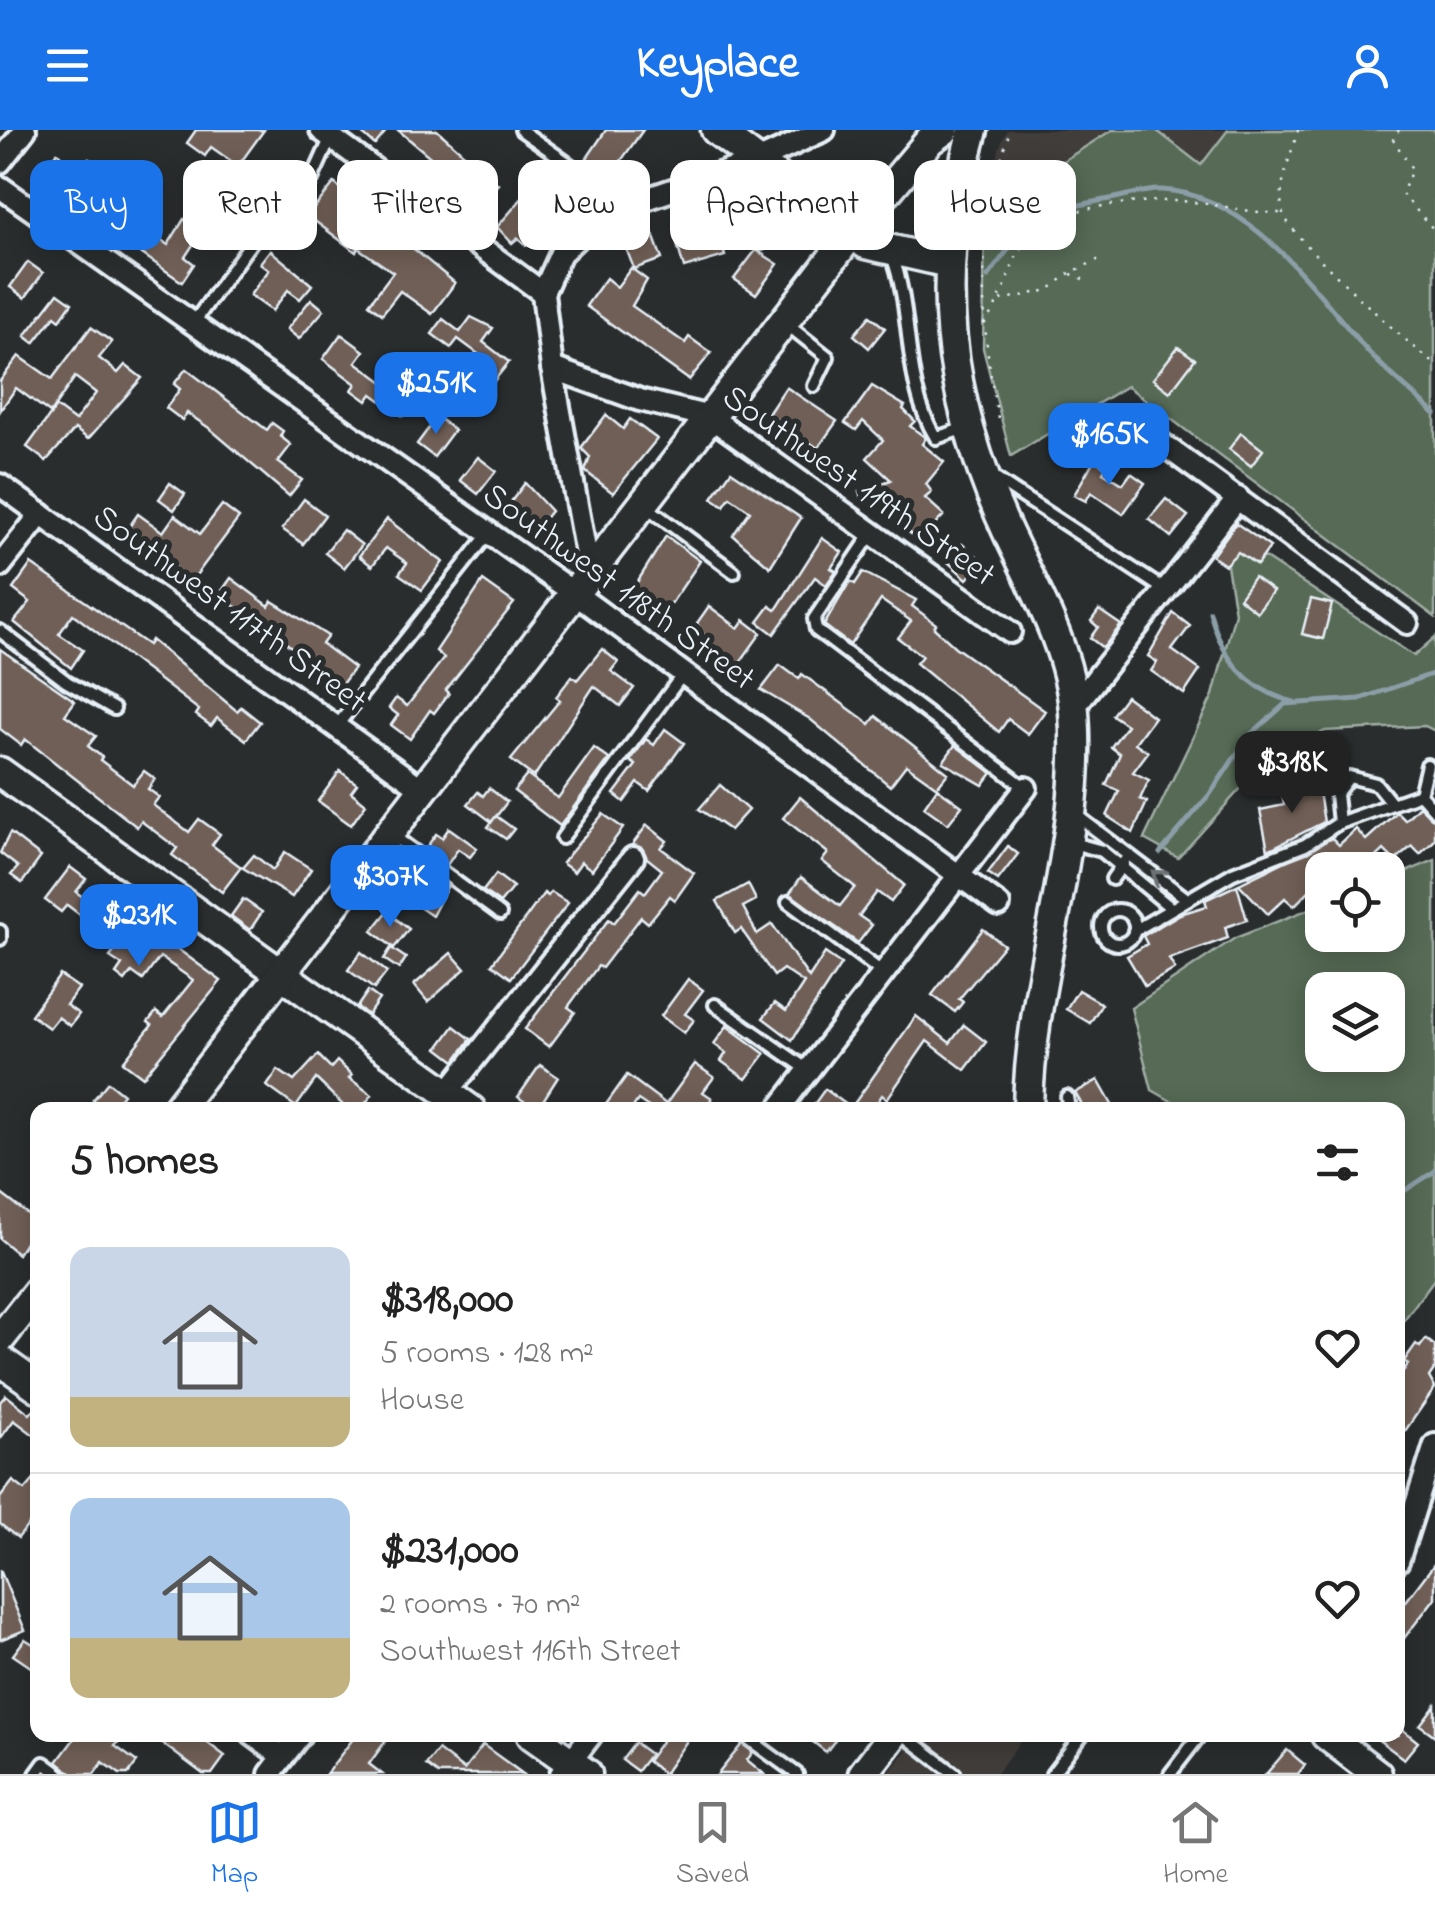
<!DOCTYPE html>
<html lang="en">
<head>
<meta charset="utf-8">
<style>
  :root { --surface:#fff; --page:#f6f6f6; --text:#222; --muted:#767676; --line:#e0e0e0; --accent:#1a73e8 }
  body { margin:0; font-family:"Indie Flower",sans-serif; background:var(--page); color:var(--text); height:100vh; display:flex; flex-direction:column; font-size:38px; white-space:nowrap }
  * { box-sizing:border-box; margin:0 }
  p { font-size:32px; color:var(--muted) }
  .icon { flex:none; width:55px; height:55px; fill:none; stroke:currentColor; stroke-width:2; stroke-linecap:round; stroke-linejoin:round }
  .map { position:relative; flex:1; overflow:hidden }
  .side { position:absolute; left:30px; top:972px; width:1375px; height:640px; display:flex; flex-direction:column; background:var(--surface); border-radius:20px; box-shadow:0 5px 25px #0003 }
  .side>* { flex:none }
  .banner { position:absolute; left:30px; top:30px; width:1375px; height:90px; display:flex; gap:20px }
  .buttons { position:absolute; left:1305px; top:722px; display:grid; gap:20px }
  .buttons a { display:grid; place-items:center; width:100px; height:100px; border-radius:20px; background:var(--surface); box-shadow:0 5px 25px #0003; font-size:50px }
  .price { position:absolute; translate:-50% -85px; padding:0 22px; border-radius:20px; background:var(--accent); color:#fff; font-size:32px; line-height:65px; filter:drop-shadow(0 2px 5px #0008) }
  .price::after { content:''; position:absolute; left:50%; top:60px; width:30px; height:22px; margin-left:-15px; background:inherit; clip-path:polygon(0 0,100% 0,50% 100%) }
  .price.active { background:#222; color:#fff }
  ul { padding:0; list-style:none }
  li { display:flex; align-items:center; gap:30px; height:250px; padding:0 40px }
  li+li { border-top:2px solid var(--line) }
  li span { display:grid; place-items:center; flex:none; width:280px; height:200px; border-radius:20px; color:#555 }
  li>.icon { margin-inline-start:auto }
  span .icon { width:120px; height:120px; fill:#fffc; stroke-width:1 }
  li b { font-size:42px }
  h2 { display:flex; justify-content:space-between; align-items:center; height:120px; padding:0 40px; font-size:42px }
  .pill { padding:0 35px; border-radius:20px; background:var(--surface); box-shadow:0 5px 25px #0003; font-size:35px; line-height:90px }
  .pill.active { background:var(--accent); color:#fff }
  header { display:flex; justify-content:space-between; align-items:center; height:130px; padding:0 40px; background:var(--accent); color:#fff; font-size:45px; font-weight:700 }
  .dock { display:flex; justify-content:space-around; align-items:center; height:140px; border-top:2px solid var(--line); background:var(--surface); font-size:28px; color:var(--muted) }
  .dock a { display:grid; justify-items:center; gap:5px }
  .dock .active { color:var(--accent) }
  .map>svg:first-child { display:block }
  .built { fill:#3f3c3a }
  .green { fill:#576a54; stroke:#a0aea6; stroke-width:2.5; fill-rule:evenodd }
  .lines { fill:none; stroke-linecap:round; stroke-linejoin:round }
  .stream { stroke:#8c9ea8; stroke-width:5 }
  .building { fill:#6f5e57; stroke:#e8f1f8; stroke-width:2.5 }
  .lane-casing { stroke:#e8f1f8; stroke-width:18 }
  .street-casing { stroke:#e8f1f8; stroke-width:28 }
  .secondary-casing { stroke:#e8f1f8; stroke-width:35 }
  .path { stroke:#e8f1f8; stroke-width:2.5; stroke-dasharray:2.5 8; stroke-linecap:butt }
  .lane { stroke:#2a2d2e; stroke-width:10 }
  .street { stroke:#2a2d2e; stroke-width:20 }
  .secondary { stroke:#2a2d2e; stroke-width:28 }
  .oneway { stroke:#6c7275 }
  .labels { text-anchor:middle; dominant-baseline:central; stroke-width:10; stroke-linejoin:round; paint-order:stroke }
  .street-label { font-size:35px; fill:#e8f1f8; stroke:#2a2d2e }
</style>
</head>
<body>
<header><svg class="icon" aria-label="menu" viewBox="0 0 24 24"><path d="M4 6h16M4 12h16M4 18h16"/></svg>Keyplace<svg class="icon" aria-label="person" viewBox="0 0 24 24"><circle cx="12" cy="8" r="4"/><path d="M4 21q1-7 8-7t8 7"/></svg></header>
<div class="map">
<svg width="1435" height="1644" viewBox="0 0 1435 1644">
  <rect width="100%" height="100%" fill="#2a2d2e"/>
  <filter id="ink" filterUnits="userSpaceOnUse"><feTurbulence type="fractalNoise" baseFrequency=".01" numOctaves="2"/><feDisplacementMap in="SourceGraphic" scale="20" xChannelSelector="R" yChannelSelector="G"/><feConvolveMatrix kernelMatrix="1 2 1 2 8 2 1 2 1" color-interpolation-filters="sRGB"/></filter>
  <g filter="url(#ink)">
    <g class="built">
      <path d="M1007,0H1112L1014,62L990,85L999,18Z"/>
      <path d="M1156,0H1228L1201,36Z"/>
      <path d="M918,1605H1025L996,1644H888Z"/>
    </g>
    <g class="green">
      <path d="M1112,0H1156L1201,35L1228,0H1435V487L1127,256L1011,326L983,218L985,90L1014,62Z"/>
      <path d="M1238,410L1414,526L1435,507V601L1425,596L1325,601L1262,635L1178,728L1144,709L1213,565L1235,483L1226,429Z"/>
      <path d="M1435,730V1148L1398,1198V980H1187L1152,960L1131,878L1235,808L1322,774V805H1388V749ZM1388,860V925H1322V860Z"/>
    </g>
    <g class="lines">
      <g class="stream">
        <path d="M988,147C1030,88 1037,82 1110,69C1126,66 1146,59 1162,60C1249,64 1312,157 1363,216C1383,240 1412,261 1435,284"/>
        <path d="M1210,482C1222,529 1247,560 1294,572"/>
        <path d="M1160,723L1210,664L1249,606L1285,574L1360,569L1435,543"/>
        <path d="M1398,1065L1435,1041"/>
      </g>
    </g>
    <g class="building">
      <path d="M196,0H264L238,36L211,17L205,26L187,13Z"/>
      <path d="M358,0H387L375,15Z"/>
      <path d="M398,0H437L498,54L483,71Z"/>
      <path d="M606,0H643L618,35L623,38L614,51L585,31Z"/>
      <path d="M57,22L70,36L51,55L38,42Z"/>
      <path d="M89,29L114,46L123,34L140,46L117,79L168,115L184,89L202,101L185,127L194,134L182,152L112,103L116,97L93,81L103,68L75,48Z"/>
      <path d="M552,34L580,59L526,115L518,108L512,113L497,97Z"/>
      <path d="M334,53L455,153L432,184L400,161L382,184L369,174L393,142L358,118L356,122L308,86Z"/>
      <path d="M651,99L662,129L634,139L623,110Z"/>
      <path d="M718,102L725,126L684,138L677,114Z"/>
      <path d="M270,120L312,155L300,169L288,160L272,181L250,165L269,140L260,133Z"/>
      <path d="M756,120L778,134L756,164L734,149Z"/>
      <path d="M28,132L43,143L25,168L10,157Z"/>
      <path d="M631,138L647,150L632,176L685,213L689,207L711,223L689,250L586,176L606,148L617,157Z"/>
      <path d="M58,163L72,173L60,190L55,186L34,213L25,206Z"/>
      <path d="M311,169L324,180L299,209L287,199Z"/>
      <path d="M870,186L885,198L869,218L854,205Z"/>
      <path d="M471,187L493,198L483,212L509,232L487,260L467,244L481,226L458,209L451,218L432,204L443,189L460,202Z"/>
      <path d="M91,197L112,212L99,228L118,243L125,235L142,248L88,309L75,299L46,331L27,317L56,277L75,291L96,263L75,247L50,283L16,258L0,281V251L19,226L52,249Z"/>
      <path d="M341,204L364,221L356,232L398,263L402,258L416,268L403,286L372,264L367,271L352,260L356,254L323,229Z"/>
      <path d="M1178,217L1195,229L1170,262L1153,249Z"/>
      <path d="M186,239L267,300L272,293L283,301L280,306L291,315L278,332L302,350L289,366L209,298L187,283L182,290L166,278L180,259L174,254Z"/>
      <path d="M872,256L905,276L903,279L915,291L910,296L926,308L922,314L944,332L926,354L932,362L925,368L944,385L920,411L896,392L877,369L863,374L859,361L891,350L867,328L883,310L863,291L856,300L845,293Z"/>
      <path d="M786,257L837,291L818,318L768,284Z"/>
      <path d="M606,285L623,299L630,289L657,309L613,363L585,341L590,327L581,318Z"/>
      <path d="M437,287L454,300L434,327L417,314Z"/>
      <path d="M1241,303L1263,320L1251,336L1229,319Z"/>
      <path d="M478,327L496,341L478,364L460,350Z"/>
      <path d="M1094,330L1106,337L1103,342L1123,354L1131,343L1145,353L1123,384L1091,362L1086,371L1074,365Z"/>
      <path d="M731,341L801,388L770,437L733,405L750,381L730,367L724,376L712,368Z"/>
      <path d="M170,353L185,364L174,380L159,369Z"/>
      <path d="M525,353L551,381L539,396L510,373Z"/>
      <path d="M304,369L325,385L303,414L282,399Z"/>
      <path d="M1166,369L1188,386L1171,407L1149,389Z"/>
      <path d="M222,375L239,388L191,452L146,414L142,420L122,407L138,384L163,402L175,385L200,404Z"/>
      <path d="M387,389L443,432L422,460L399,444L407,433L386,418L372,436L359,426Z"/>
      <path d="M1236,393L1270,417L1257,435L1238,422L1225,435L1212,426Z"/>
      <path d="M343,400L362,415L344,438L325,423Z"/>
      <path d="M666,406L700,431L656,496L624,473Z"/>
      <path d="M822,408L842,422L831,438L836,441L826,455L815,447L774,504L758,492L770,476L776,480Z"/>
      <path d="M962,414L983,431L967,449L948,432Z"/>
      <path d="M31,434L148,515L151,510L237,581L241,577L260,592L246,610L217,588L211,596L196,585L199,580L73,484L59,504L83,520L71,538L14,492L30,472L13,459Z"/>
      <path d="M863,442L916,470L912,476L936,494L934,498L955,517L1045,581L1028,604L1008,589L999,602L916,533L922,526L898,508L911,491L881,470L850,515L824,495L850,451L855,454Z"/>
      <path d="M1254,447L1273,461L1257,482L1239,468Z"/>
      <path d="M231,448L269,476L272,471L328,506L322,514L354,538L339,558L293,518L219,465Z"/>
      <path d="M483,451L514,473L446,560L449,563L434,583L430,580L410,609L391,595L398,585L389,578L396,568L407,576L444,528L436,521Z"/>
      <path d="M1311,469L1332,474L1323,509L1302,504Z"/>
      <path d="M709,476L738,498L744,490L761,503L733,542L694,516L703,505L697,493Z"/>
      <path d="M1099,480L1121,495L1103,518L1090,508L1098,497L1091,491Z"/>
      <path d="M1173,483L1190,496L1172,520L1200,540L1184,564L1151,541L1157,532L1148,526Z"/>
      <path d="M0,519L75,571L65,585L96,606L88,616L102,627L100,630L133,655L144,641L155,649L148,659L159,667L153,675L189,702L199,689L220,704L212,715L241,737L222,762L172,725L177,718L141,691L137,697L25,609L21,615L0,599Z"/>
      <path d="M602,519L618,532L611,541L634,558L620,576L594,556L534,647L511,630L560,570L556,567L572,546L577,550Z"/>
      <path d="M780,535L799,549L802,544L870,594L876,586L948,643L937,657L906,635L890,656L810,589L761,560Z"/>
      <path d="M1126,566L1154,587L1135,613L1148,622L1133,642L1149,650L1140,669L1147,672L1133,703L1107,686L1119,661L1106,655L1120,624L1111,617L1127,595L1112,585Z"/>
      <path d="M665,599L684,613L649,661L638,653L624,672L614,664L636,635L630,631L646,609L654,615Z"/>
      <path d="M955,615L992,643L983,655L943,632Z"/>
      <path d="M594,618L609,629L560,696L514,661L527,645L558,668Z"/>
      <path d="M340,641L357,654L351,662L366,674L351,695L318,671Z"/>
      <path d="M720,655L748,680L730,700L699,679Z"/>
      <path d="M1318,656L1324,692L1268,720L1260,680L1284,675L1282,663Z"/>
      <path d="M489,658L507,672L492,692L468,674L478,662L483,666Z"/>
      <path d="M937,658L962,676L948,694L924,677Z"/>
      <path d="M800,667L904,755L891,772L877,762L859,786L872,795L858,813L789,764L801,747L840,776L855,757L822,731L828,723L783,688Z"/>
      <path d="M1419,676L1435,690V710L1420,724L1412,716L1395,731L1384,720L1363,740H1322V748L1294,776L1285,768L1268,784L1239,754L1332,708L1339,715L1356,699L1366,710L1397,682L1405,690Z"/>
      <path d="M603,684L623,698L592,740L581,732L574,742L562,733Z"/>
      <path d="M496,686L514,699L506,709L488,697Z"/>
      <path d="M647,695L667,711L661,718L694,743L675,770L670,766L648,793L641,787L602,838L598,836L568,877L575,882L549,917L525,899L609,789L614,793L640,759L645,763L662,740L647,728L642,718L632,715Z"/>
      <path d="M449,698L477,718L470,727L458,719L447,735L426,718L436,704L442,708Z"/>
      <path d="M10,703L41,727L22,753L11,745L18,737L0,723Z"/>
      <path d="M1008,716L1018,724L998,750L988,743Z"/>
      <path d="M285,722L311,739L292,767L243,738L254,725L273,740Z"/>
      <path d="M70,737L86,749L76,762L98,778L107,765L122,777L109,794L144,820L156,803L221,851L143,947L123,932L152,895L148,892L156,882L163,887L193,850L160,827L143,850L132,842L125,851L116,844L122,835L110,827L116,819L84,796L88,791L67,775L61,782L45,770Z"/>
      <path d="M422,738L447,757L432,786L419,777L427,766L411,755Z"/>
      <path d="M496,744L513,757L500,773L483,761Z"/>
      <path d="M748,754L756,770L743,777L757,804L772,794L809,848L825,823L841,834L792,910L763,888L775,873L786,881L804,853L783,839L774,846L741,799L735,803L717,771Z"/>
      <path d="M1237,755L1247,790L1225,797L1228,808L1169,829L1175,839L1145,856L1127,826L1147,814L1143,806L1180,784L1207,776L1205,770Z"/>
      <path d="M551,762L568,773L511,848L492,834L544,763L548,766Z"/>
      <path d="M243,769L262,782L250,800L231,786Z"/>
      <path d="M387,782L409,799L394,818L372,801Z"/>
      <path d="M983,799L1004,815L959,869L963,872L955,882L932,865Z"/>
      <path d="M391,818L406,828L399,839L384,829Z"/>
      <path d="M361,822L387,842L374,859L348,840Z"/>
      <path d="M451,823L465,839L428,872L414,855Z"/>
      <path d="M60,845L79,858L66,875L79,884L70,896L58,887L49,898L31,885Z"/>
      <path d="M688,849L703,860L685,884L694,890L684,903L661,886Z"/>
      <path d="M1078,860L1102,874L1090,893L1066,879Z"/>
      <path d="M368,861L379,869L368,885L357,877Z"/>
      <path d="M916,886L950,913L964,895L986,912L965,940L927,911L887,969L882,965L872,980H810L825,959L851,978Z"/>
      <path d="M454,896L471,909L455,931L438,918Z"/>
      <path d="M727,896L765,924L746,949L721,931L726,923L714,914Z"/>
      <path d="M318,925L331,938L337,931L352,945L349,948L372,965L360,980H339L343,975L316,949L296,977L267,956L278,940L294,951Z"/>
      <path d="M695,934L714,947L703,962L712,968L703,980H653L638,970L631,980H602L627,945L666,974Z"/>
      <path d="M540,935L558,947L537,980L518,967Z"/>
      <path d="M1098,950L1115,980H1085L1075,963Z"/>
      <path d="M108,952L123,964L110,980L93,970Z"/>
      <path d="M0,1063L38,1092L18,1124L0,1109Z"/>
      <path d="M1426,1209L1435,1216V1238L1429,1247L1435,1258L1398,1311V1249L1408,1234L1404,1231L1416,1214L1420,1217Z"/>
      <path d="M6,1265L30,1284L38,1275V1308L14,1290L0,1309V1272Z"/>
      <path d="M38,1345V1382L18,1408L0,1394V1368L13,1351L25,1360Z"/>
      <path d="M1435,1433V1468L1398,1516V1482Z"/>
      <path d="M0,1440L25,1500L0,1510Z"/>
      <path d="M25,1509L38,1517V1542L13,1525Z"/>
      <path d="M1435,1575V1606L1420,1595Z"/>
      <path d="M1398,1596L1418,1612L1404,1629L1372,1605H1398Z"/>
      <path d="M77,1605H124L115,1616L137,1632L128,1644H120L103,1632L94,1644H72L57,1632Z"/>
      <path d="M151,1605H197L225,1626L212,1644H203Z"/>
      <path d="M356,1605H390L369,1634L382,1644H326Z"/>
      <path d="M666,1605H691L664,1644L647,1631Z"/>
      <path d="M804,1605H839L826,1622Z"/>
      <path d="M635,1613L650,1624L637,1641L622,1630Z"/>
      <path d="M742,1614L753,1622L747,1630L764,1644H718Z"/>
      <path d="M483,1615L523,1644H438L426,1635L438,1620L464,1640Z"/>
      <path d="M1287,1620L1305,1635L1298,1644H1266Z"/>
    </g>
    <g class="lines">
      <g class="lane-casing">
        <g id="lane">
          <path d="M521,0L627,75"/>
          <path d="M761,113L796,63"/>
          <path d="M891,123C915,184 901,250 936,308L965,298"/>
          <path d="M784,192L828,227L814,256"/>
          <path d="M192,195L253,110L303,69L331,7"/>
          <path d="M991,346L1165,460"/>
          <path d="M643,374L734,442"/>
          <path d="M872,403L814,489L816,500L1026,658"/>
          <path d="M0,501L67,552L114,579"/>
          <path d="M336,597L489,403"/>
          <path d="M1427,635L1420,664L1435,681"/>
          <path d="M1076,685L1187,769"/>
          <path d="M1339,693L1336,664L1349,647L1376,654L1392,674"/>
          <path d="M392,705L500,784"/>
          <path d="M562,708L683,544"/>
          <path d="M1069,712L1102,721L1171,778"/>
          <path d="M1112,749L1124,732"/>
          <path d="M788,772L883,843"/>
          <circle cx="1118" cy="797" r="17"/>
          <path d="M0,801V809"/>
          <path d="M1134,801L1233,743L1305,715L1339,693L1420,664"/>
          <path d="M715,875L808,940"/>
          <path d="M1067,967L1069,980"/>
          <path d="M904,1605L955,1644"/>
          <path d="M749,1609L797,1644"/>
          <path d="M36,1644L44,1633L59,1644"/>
          <path d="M1052,1644L1082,1605"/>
          <path d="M1170,1644L1200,1605"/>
        </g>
      </g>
      <g class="street-casing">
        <g id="street">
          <path d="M321,0L543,163"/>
          <path d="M0,32L25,0"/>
          <path d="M0,57L574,463L999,775"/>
          <path d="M552,238L640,270L710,287L1010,502"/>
          <path d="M1146,302L1407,493"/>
          <path d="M0,355L421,658"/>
          <path d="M0,436L41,384"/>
          <path d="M589,441L552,238L543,163L561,123L602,84L757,31L824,0"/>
          <path d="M1074,577L1238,368"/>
          <path d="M447,963L633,728"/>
          <path d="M778,980L1026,658"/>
          <path d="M1398,1431L1435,1315"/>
          <path d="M253,1605L283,1627"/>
          <path d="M270,1644L300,1605"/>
          <path d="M561,1644L591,1605"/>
        </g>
      </g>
      <g class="secondary-casing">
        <g id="secondary">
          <path d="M716,0L866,114L949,133"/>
          <path d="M973,0C932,145 945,268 1009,405C1035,460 1070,520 1074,582C1084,717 1030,845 1028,980"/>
          <path d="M0,642L471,980"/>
          <path d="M176,980L852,103L930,10L944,0"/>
          <path d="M0,1209L38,1161"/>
          <path d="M0,1230L38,1257"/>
          <path d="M532,1605L587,1644"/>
          <path d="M1326,1605L1377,1644"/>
          <path d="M863,1644L893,1605"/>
        </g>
      </g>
      <g class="path">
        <path d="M1298,0C1292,23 1276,58 1283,83C1291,109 1408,214 1435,234"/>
        <path d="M1399,0L1393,9L1412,39L1402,64L1435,101"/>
        <path d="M1071,144L1090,152"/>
        <path d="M1001,170L1049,160L1068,144L1104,127"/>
        <path d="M983,194C1006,169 1008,133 1029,105C1052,75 1155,68 1192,72C1224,75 1251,84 1284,83"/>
        <path d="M998,288C979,190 976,102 1008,7L1005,0"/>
      </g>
      <use href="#lane" class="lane"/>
      <use href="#street" class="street"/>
      <use href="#secondary" class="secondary"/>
    </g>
    <defs><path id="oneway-chevron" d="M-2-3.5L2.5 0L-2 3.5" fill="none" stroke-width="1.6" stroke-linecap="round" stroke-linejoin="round" transform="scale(2.5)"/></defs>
    <use class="oneway" href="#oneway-chevron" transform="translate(1158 746) rotate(-141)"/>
  </g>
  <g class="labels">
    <g class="street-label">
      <text transform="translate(858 357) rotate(35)">Southwest 119th Street</text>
      <text transform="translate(618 458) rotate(36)">Southwest 118th Street</text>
      <text transform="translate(229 480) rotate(36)">Southwest 117th Street</text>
    </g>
  </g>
</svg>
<div class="buttons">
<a><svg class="icon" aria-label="locate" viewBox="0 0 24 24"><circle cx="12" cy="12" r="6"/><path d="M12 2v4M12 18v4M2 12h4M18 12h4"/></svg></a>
<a><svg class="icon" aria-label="layers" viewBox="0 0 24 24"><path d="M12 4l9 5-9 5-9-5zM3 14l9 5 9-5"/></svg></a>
</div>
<b class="price" style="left:436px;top:307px">$251K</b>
<b class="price" style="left:1109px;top:358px">$165K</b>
<b class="price active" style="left:1292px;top:686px">$318K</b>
<b class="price" style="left:390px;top:800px">$307K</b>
<b class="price" style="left:139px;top:839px">$231K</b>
<div class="banner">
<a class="pill active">Buy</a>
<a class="pill">Rent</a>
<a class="pill">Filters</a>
<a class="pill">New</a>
<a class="pill">Apartment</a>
<a class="pill">House</a>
</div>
<section class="side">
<h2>5 homes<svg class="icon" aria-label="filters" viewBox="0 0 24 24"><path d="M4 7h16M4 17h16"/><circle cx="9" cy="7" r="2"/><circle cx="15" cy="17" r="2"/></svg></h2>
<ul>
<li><span style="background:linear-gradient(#c9d6e8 75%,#c2b280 0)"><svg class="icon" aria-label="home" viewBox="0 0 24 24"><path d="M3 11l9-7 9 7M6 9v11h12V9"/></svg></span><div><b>$318,000</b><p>5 rooms · 128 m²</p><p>House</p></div><svg class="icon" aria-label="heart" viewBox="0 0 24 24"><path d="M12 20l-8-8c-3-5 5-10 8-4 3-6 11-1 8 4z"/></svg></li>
<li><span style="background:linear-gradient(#a9c7e8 70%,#c2b280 0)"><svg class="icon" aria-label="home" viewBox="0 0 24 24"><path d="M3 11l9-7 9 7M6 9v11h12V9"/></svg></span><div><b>$231,000</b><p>2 rooms · 70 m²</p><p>Southwest 116th Street</p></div><svg class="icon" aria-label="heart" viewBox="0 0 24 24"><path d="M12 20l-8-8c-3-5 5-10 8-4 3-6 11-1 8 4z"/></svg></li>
</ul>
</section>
</div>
<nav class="dock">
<a class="active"><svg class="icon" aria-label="map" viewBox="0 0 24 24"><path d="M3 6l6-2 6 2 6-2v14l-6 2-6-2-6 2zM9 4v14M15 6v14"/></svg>Map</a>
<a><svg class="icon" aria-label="saved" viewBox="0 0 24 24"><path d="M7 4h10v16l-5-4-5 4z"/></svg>Saved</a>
<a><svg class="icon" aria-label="home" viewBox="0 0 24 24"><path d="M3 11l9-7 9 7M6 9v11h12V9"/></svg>Home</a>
</nav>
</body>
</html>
